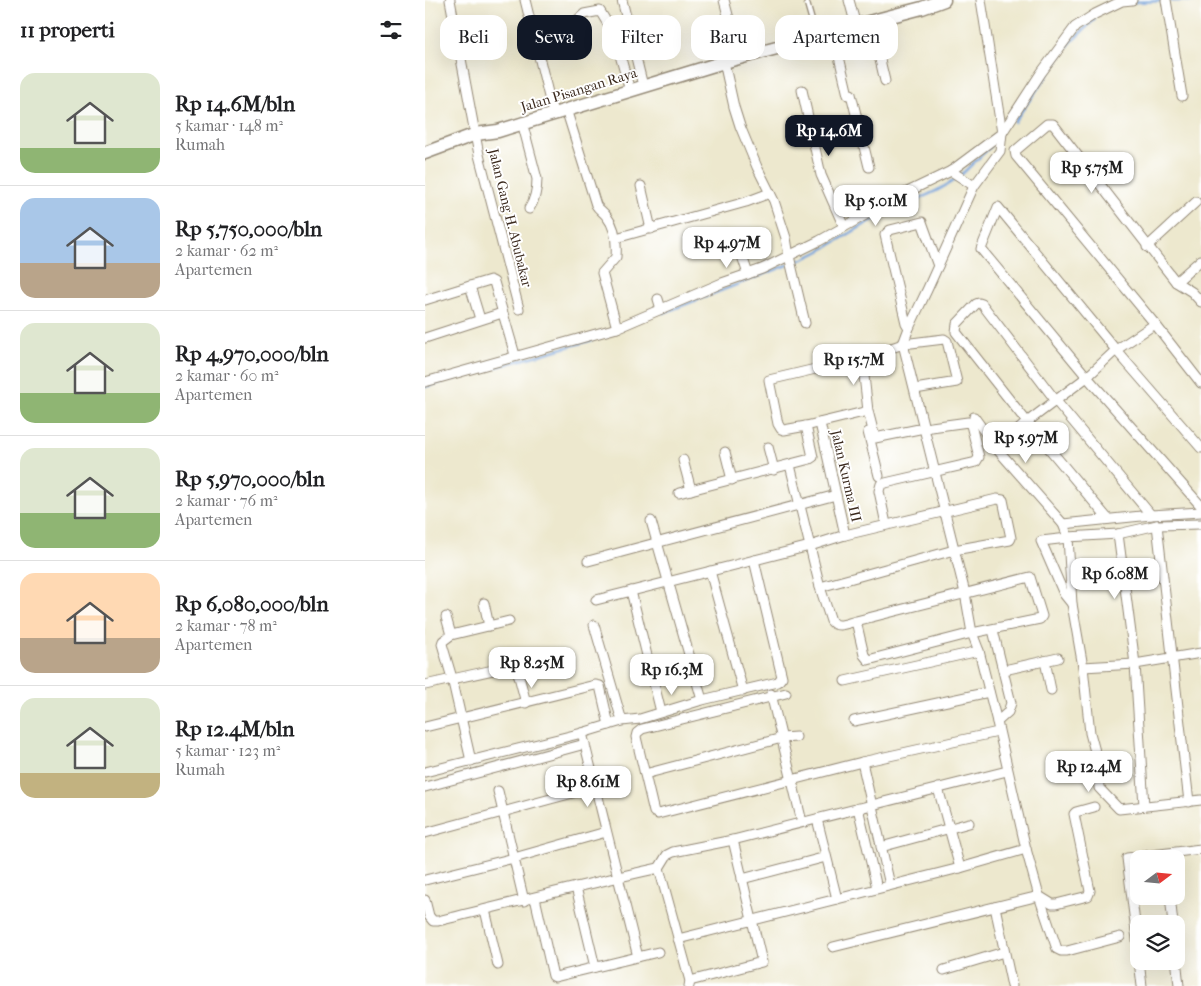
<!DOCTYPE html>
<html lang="id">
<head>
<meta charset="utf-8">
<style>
  :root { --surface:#fff; --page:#f2f2f2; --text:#202124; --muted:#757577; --line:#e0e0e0; --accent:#111827 }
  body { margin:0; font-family:"IM FELL French Canon",serif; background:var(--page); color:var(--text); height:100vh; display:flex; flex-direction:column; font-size:19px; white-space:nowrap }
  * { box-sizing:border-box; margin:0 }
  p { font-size:16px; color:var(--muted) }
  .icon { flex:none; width:28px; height:28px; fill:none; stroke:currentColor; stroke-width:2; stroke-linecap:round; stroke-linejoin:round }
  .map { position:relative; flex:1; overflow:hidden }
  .details { display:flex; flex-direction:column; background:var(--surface); width:425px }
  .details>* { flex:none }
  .banner { position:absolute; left:15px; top:15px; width:475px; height:45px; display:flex; gap:10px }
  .needle { width:32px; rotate:74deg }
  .buttons { position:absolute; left:705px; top:850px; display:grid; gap:10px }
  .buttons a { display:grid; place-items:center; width:55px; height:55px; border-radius:10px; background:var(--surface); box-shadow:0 5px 20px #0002; font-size:25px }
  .price { position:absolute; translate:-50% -42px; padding:0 11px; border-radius:10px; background:#fff; color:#222; font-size:16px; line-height:32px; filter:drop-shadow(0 1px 2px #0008) }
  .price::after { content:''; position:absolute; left:50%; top:30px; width:15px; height:11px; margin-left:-8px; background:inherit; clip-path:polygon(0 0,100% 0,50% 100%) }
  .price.selected { background:var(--accent); color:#fff }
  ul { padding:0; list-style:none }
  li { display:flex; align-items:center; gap:15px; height:125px; padding:0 20px }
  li+li { border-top:1px solid var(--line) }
  li span { display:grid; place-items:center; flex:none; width:140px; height:100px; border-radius:15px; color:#555 }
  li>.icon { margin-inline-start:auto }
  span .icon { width:60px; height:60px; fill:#fffc; stroke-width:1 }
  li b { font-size:21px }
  h2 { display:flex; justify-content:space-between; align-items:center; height:60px; padding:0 20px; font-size:21px }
  .pill { padding:0 18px; border-radius:15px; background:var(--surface); box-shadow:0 5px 20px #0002; font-size:18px; line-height:45px }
  .pill.selected { background:var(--accent); color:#fff }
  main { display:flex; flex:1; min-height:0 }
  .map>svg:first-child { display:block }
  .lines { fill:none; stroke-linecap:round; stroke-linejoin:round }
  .stream { stroke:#74a3dd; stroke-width:2.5 }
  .lane-casing { stroke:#948976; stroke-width:7 }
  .street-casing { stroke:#948976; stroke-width:11 }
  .secondary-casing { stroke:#948976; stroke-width:15 }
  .lane { stroke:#fff; stroke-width:4.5 }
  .street { stroke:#fff; stroke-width:9 }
  .secondary { stroke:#fff; stroke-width:12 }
  .labels { text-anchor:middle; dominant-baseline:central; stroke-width:4; stroke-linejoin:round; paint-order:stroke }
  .street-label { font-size:14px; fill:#3b2a1e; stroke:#fff }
</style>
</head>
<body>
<main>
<section class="details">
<h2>11 properti<svg class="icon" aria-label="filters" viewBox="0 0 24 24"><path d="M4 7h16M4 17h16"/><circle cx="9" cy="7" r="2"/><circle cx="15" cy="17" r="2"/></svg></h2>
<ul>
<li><span style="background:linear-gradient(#dfe7d0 75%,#8fb573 0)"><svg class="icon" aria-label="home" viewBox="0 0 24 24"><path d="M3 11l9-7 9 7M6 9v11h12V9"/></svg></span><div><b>Rp 14.6M/bln</b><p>5 kamar · 148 m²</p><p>Rumah</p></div></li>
<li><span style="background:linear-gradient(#a9c7e8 65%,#b9a48a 0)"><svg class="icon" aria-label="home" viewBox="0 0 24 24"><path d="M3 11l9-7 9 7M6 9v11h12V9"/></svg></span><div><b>Rp 5,750,000/bln</b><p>2 kamar · 62 m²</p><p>Apartemen</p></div></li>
<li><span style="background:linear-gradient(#dfe7d0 70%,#8fb573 0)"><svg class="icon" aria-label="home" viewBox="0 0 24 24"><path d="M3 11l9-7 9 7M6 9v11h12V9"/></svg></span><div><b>Rp 4,970,000/bln</b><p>2 kamar · 60 m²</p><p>Apartemen</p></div></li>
<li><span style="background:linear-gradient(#dfe7d0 65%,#8fb573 0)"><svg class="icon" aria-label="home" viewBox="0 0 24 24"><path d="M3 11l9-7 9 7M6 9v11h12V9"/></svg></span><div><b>Rp 5,970,000/bln</b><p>2 kamar · 76 m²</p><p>Apartemen</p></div></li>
<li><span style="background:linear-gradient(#ffd9b3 65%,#b9a48a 0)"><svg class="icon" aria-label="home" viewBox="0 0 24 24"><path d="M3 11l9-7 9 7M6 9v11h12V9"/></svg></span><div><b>Rp 6,080,000/bln</b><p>2 kamar · 78 m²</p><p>Apartemen</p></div></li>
<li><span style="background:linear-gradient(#dfe7d0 75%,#c2b280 0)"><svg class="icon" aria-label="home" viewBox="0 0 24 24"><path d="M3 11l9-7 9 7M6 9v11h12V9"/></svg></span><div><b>Rp 12.4M/bln</b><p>5 kamar · 123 m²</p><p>Rumah</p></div></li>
</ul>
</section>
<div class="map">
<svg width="776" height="986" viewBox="0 0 776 986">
  <rect width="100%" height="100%" fill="#fff"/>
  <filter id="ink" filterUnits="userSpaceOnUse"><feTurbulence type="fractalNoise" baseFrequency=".02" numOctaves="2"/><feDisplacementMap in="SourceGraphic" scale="10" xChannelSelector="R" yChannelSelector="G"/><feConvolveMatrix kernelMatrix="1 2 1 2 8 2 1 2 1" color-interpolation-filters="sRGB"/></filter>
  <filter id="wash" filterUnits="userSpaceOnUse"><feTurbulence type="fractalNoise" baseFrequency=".0096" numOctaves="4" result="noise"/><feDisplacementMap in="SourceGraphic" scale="20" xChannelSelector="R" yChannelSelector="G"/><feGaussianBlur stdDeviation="1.12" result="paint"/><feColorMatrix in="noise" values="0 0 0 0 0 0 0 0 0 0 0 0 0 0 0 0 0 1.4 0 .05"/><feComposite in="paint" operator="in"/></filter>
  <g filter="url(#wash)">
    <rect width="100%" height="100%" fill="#ede8ce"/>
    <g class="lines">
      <g class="stream">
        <path d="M745,1H776"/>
        <path d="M710,2L739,1"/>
        <path d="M589,122L645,43L670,19"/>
        <path d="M536,175L566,146"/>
        <path d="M368,263C402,251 431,227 463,212C486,201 511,194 532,178"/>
        <path d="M238,313L363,265"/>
        <path d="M0,387L167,340"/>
      </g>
    </g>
  </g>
  <g filter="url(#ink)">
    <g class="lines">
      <g class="lane-casing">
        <path id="lane" d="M381,0L391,35"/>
      </g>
      <g class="street-casing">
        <g id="street">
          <path d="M25,0L54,155L94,309"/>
          <path d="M100,0L128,113"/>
          <path d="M197,0L218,86"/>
          <path d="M299,0L304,19L307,60"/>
          <path d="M424,0L431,26"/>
          <path d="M556,0L577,133L575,151L549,186L503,288L484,328L478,344L540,593L547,633L554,651L572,722L601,849L614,896L632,949L636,951H642L695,937"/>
          <path d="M741,0L757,96"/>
          <path d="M446,22L460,81"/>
          <path d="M408,31L423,95L426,94L444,167"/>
          <path d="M109,35L148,24L159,14L175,11L184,26L188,30L205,91"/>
          <path d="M299,62L309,107L315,126L332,167L349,201L361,238L364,256L380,323"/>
          <path d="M377,90L396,175L419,227"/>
          <path d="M141,109L171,205C174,210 179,212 182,217C191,228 192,243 191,257L177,273L192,328"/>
          <path d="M97,122L112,179C112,190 110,200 104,209"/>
          <path d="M526,171L549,186"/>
          <path d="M216,186L226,229"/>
          <path d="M191,238L321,202L345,193"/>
          <path d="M722,247L771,202"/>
          <path d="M317,256L323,274"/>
          <path d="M751,282L776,260"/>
          <path d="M45,286L65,280L69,282L90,355"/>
          <path d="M233,299L236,309"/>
          <path d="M0,300L45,286L55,319"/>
          <path d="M776,302L767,292L751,282L628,124H622L590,151L591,156L730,324L776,383"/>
          <path d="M484,328L481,323L460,235L465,230L497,222L513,266"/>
          <path d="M0,338L77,313"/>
          <path d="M437,358L443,411L450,438L499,428L543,422L546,425L554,457L551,462L547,463L456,484L454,491L461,524"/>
          <path d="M0,382L192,328L297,283L337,269L394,241L476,195L526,171L577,133L616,73L650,27L670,14L697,1L707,0"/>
          <path d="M443,411L381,426L359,430L356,429L353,424L344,380L437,358L478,344L519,339L522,341L532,382L490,389"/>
          <path d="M549,417L572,449L638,524L643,537L647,604L658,667L665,733L672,759L674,788L694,809L776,800"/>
          <path d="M395,423L420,535"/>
          <path d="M443,432L454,476"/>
          <path d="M343,447L349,470"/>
          <path d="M776,448L691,350L573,207L556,249L662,377L776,506"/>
          <path d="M572,449L602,422L662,377L691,350L730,324"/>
          <path d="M300,452L307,480"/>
          <path d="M258,460L266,490"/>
          <path d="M365,465L395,587L406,621C412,629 422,623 431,621L605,577L617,616L615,619L547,633L443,660L439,655L431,621"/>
          <path d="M254,493L385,459L388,457L381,426"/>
          <path d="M683,519L602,422L531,332L532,324L551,304L554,303L557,304L631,401L726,515"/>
          <path d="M226,521L277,700"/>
          <path d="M638,524L726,515L776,512"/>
          <path d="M732,525L764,802"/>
          <path d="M693,534L710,664L719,806"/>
          <path d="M643,537L693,534L732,525L776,524"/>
          <path d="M643,538L616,541L639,594L647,604"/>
          <path d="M163,561L411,495"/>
          <path d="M285,571L318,691"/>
          <path d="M206,591L236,712"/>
          <path d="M171,600L385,546L420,535L572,499L578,500L586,538L585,540L529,550L395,587"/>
          <path d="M59,603L64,626"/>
          <path d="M21,617L26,635"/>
          <path d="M169,625L197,721"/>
          <path d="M568,630L586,703L583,712L572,722"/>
          <path d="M620,661L626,690"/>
          <path d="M658,667L710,664L776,653"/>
          <path d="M579,670L633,658"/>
          <path d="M420,681L554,651"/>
          <path d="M0,685L91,665L101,703"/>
          <path d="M361,693L217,729L212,733L211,737L229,812L233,814L437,762L573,732"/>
          <path d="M346,694L377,822"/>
          <path d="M429,721L564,692"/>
          <path d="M0,727L170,685L175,686L184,725"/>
          <path d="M157,733L213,957"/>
          <path d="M46,761L27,678L17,644L18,641L26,635L84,621"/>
          <path d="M437,762L465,885"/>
          <path d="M0,772L157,733L197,721L215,719L277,700L353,682L357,677L329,560"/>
          <path d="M220,774L357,738L371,737"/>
          <path d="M0,787L160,744"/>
          <path d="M513,788L535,868"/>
          <path d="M73,791L99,901"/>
          <path d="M433,808L452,888"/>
          <path d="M392,819L412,899"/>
          <path d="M0,833L170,787"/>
          <path d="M456,847L544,823"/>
          <path d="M234,868L242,855L248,852L308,840L582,771"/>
          <path d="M317,879L401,857"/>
          <path d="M0,880L89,858L181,832"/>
          <path d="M151,887L170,967"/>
          <path d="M745,896L748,924"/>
          <path d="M110,898L128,976L130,977L233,952"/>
          <path d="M0,900L4,916L8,921H13C87,903 160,884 234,868L265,981L264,986"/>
          <path d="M570,907L587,986"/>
          <path d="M60,910L73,965"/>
          <path d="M253,939L535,868L601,849"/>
          <path d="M408,947L614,896L627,904H631L663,896L665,891L649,814L651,812L669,807"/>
          <path d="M714,956L702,858L776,849"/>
          <path d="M751,958L754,986"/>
          <path d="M714,961L717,986"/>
          <path d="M519,970L579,952"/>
          <path d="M265,981L337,962L308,840"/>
        </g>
      </g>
      <g class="secondary-casing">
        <path id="secondary" d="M0,153L51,134L73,131L299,62L382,40L398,34L497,8L519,0"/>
      </g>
      <use href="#lane" class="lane"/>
      <use href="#street" class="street"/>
      <use href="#secondary" class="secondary"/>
    </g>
  </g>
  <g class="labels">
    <g class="street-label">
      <text transform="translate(154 90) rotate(-17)">Jalan Pisangan Raya</text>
      <text transform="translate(85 218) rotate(76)">Jalan Gang H. Abubakar</text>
      <text transform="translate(421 476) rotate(77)">Jalan Kurma III</text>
    </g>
  </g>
</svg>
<div class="buttons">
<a><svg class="needle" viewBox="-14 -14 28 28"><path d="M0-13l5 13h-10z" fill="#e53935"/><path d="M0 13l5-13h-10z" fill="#757577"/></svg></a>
<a><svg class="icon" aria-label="layers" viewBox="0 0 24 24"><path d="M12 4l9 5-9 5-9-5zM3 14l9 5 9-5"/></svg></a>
</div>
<b class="price selected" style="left:404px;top:157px">Rp 14.6M</b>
<b class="price" style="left:667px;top:194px">Rp 5.75M</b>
<b class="price" style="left:451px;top:227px">Rp 5.01M</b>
<b class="price" style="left:302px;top:269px">Rp 4.97M</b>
<b class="price" style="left:429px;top:386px">Rp 15.7M</b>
<b class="price" style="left:601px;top:464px">Rp 5.97M</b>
<b class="price" style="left:690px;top:600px">Rp 6.08M</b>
<b class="price" style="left:107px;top:689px">Rp 8.25M</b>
<b class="price" style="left:247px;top:696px">Rp 16.3M</b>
<b class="price" style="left:664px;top:793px">Rp 12.4M</b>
<b class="price" style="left:163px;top:808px">Rp 8.61M</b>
<div class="banner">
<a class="pill">Beli</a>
<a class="pill selected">Sewa</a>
<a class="pill">Filter</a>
<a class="pill">Baru</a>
<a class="pill">Apartemen</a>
</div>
</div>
</main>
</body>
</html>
